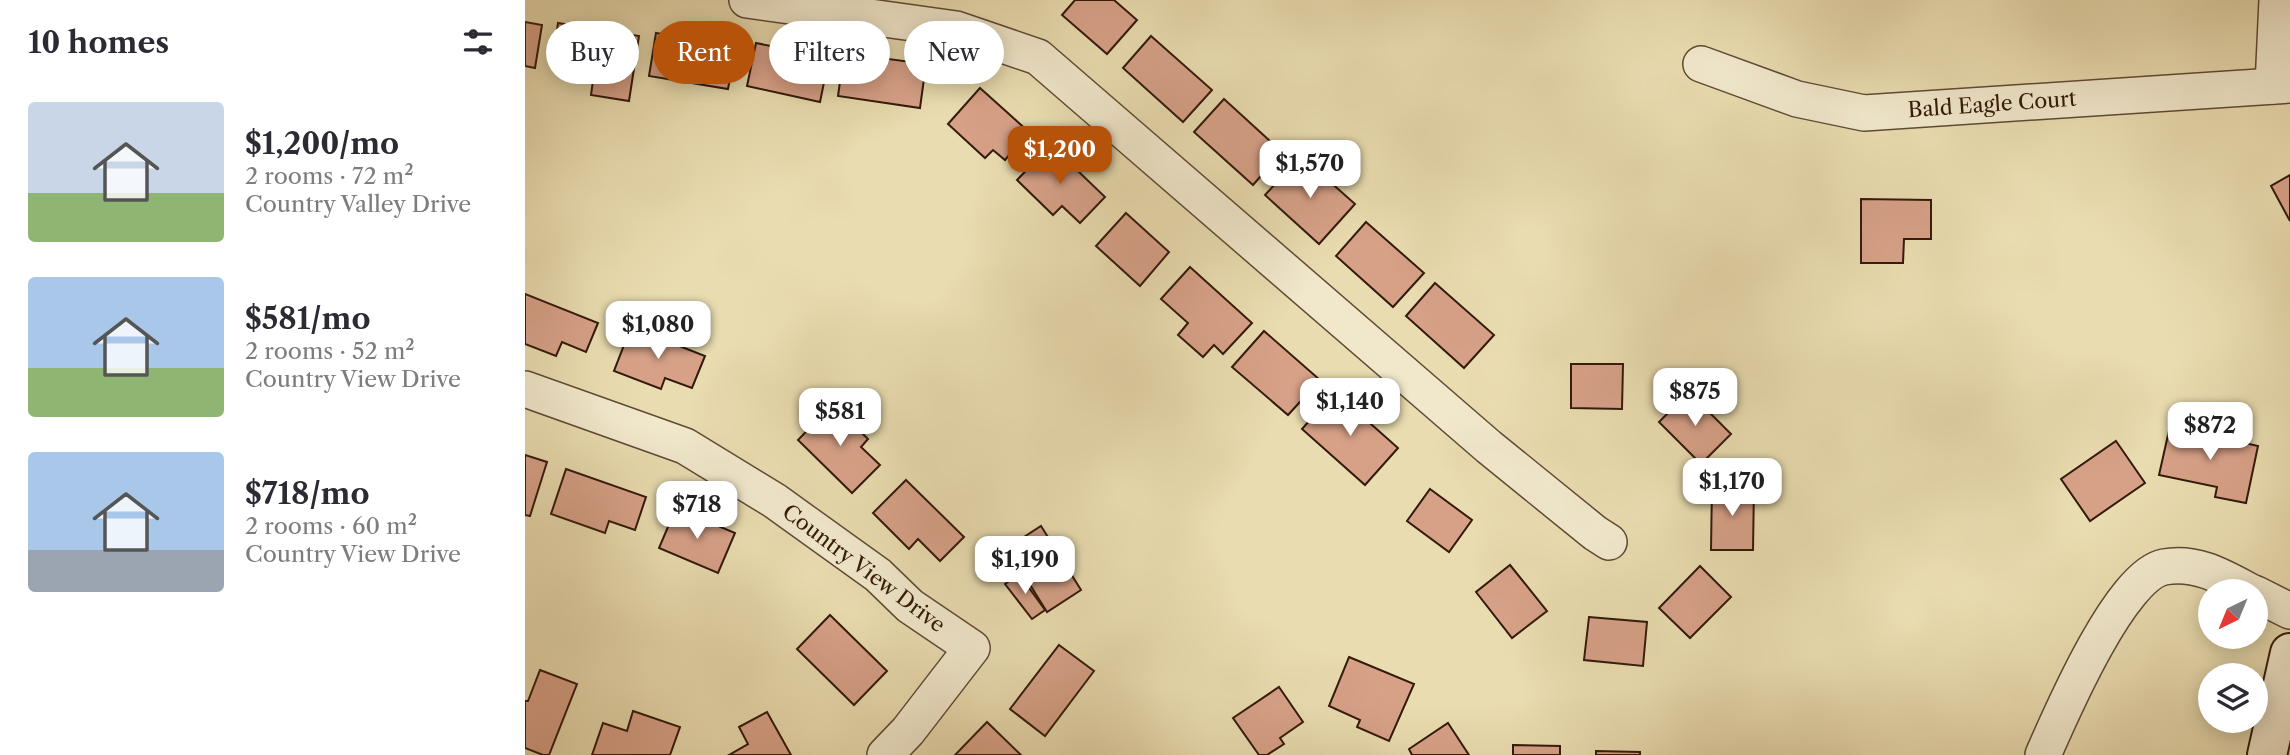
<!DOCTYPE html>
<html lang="en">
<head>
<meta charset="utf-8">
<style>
  :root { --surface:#fff; --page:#f7f7f7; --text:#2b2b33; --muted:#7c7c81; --accent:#b45309 }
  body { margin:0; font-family:"Libre Caslon Text",serif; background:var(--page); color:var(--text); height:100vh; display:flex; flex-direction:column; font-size:26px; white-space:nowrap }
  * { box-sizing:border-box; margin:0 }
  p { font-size:23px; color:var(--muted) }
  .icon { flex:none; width:38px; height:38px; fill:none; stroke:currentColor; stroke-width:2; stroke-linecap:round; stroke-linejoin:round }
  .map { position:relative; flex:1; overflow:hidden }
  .panel { display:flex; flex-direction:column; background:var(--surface); width:525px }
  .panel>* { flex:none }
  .top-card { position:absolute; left:21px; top:21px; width:665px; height:63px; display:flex; gap:14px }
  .needle { width:46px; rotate:223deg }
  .fabs { position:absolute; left:1673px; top:579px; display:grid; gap:14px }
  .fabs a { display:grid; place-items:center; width:70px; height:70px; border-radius:50%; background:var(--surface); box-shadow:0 4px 18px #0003; font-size:35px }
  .price { position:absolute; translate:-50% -60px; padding:0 16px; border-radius:14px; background:#fff; color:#222; font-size:23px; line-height:46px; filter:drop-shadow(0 2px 4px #0008) }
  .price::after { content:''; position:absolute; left:50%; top:42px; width:21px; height:16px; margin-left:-10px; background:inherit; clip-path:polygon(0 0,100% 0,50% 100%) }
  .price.on { background:var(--accent); color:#fff }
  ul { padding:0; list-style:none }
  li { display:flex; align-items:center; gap:21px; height:175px; padding:0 28px }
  li span { display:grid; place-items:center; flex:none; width:196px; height:140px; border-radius:7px; color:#555 }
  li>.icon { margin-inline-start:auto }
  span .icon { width:84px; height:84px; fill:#fffc; stroke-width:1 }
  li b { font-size:30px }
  h2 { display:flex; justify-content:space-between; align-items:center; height:84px; padding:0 28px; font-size:30px }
  .tag { padding:0 24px; border-radius:32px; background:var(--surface); box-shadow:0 4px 18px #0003; font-size:24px; line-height:63px }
  .tag.on { background:var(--accent); color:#fff }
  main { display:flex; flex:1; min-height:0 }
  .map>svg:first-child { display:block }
  .building { fill:#d7a188; stroke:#331a0a; stroke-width:2 }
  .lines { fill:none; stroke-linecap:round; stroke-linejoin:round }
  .street-casing { stroke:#604a34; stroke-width:38 }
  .secondary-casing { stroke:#331a0a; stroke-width:42 }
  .street { stroke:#f1e8cc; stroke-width:35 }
  .secondary { stroke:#f1e8cc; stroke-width:38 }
  .labels { text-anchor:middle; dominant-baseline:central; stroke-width:5; stroke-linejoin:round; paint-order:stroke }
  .street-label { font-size:21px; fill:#331a0a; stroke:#f1e8cc }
</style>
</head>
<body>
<main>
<section class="panel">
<h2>10 homes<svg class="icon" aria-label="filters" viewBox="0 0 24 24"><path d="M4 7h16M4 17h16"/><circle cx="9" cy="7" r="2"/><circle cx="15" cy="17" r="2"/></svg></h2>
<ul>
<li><span style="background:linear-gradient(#c9d6e8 65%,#8fb573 0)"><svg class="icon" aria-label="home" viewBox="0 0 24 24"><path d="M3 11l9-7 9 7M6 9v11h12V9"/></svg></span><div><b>$1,200/mo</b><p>2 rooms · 72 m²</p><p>Country Valley Drive</p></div></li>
<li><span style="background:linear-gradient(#a9c7e8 65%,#8fb573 0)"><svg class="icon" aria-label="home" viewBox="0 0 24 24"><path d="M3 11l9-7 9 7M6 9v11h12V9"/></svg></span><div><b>$581/mo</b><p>2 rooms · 52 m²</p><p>Country View Drive</p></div></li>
<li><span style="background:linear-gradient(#a9c7e8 70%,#9aa5b1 0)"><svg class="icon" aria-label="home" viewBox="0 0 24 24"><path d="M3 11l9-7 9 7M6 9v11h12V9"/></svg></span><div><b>$718/mo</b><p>2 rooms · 60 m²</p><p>Country View Drive</p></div></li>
</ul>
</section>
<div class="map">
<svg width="1765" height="755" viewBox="0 0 1765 755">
  <rect width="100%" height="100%" fill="#e9dcb0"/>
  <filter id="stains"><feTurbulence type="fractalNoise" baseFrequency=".00286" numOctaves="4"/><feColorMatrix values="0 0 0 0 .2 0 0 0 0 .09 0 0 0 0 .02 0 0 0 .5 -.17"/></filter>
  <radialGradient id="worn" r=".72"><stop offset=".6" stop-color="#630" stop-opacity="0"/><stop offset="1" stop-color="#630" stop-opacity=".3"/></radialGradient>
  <g class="building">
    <path d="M550,0H589L612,20L582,54L537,15Z"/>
    <path d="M0,22L17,25L10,68L0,66Z"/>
    <path d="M33,23L114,36L104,101L66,95L69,73L27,66Z"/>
    <path d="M131,33L211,46L203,89L124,76Z"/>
    <path d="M626,36L687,90L658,122L598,68Z"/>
    <path d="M231,43L304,58L295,102L222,86Z"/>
    <path d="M319,53L401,64L395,108L313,96Z"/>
    <path d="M455,88L504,132L480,160L468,150L460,158L423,124Z"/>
    <path d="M699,99L757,152L728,185L669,132Z"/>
    <path d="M526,145L580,197L555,223L537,206L528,215L492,180Z"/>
    <path d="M776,156L830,204L794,244L740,195Z"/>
    <path d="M1765,175V221L1746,186Z"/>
    <path d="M1336,199L1406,200V239H1379L1378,263H1336Z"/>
    <path d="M601,213L644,252L615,286L571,246Z"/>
    <path d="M841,222L899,273L868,307L811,256Z"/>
    <path d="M665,267L727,323L698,354L689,345L678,357L653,335L663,323L636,299Z"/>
    <path d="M910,283L969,335L939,368L881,316Z"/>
    <path d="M0,294L73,323L61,352L37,342L31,356L0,344Z"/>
    <path d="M106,327L180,356L167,388L140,378L136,389L89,371Z"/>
    <path d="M739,331L795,380L763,415L707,367Z"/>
    <path d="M1046,364H1098L1097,409L1046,408Z"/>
    <path d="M810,392L873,448L840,485L777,429Z"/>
    <path d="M1164,392L1206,434L1176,464L1134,422Z"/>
    <path d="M308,404L343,439L336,447L355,465L327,493L273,440Z"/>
    <path d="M1645,426L1733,446L1721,503L1690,497L1692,487L1634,475Z"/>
    <path d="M1591,441L1620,483L1565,521L1536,479Z"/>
    <path d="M0,455L22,462L5,516L0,515Z"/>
    <path d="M41,469L121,497L110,530L84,521L80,533L26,514Z"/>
    <path d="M381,480L439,537L415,561L393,539L384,549L348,513Z"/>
    <path d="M1187,485L1229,486L1228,550H1186Z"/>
    <path d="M905,489L947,520L924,552L882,521Z"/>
    <path d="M151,508L210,533L193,573L134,548Z"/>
    <path d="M516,526L556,590L522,612L482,548Z"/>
    <path d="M985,565L1022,611L987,638L951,592Z"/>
    <path d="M1175,566L1206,597L1165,638L1134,608Z"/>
    <path d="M494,574L520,610L507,619L480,584Z"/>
    <path d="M305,615L362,671L329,705L272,649Z"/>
    <path d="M1064,617L1122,622L1118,666L1059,660Z"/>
    <path d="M534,645L569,671L520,736L485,709Z"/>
    <path d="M824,657L889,684L864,741L832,727L835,720L804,706Z"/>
    <path d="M15,670L52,684L24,755H18L0,748V701H3Z"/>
    <path d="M754,687L778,722L755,738L759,744L742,755H734L708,718Z"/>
    <path d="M108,711L155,727L145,755H67L78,723L102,731Z"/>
    <path d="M242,712L266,755H204L223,744L214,727Z"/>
    <path d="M462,722L496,755H430Z"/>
    <path d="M923,723L944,755H887L884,749Z"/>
    <path d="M988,745L1035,746V755H988Z"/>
    <path d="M1071,751L1115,752V755H1071Z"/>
  </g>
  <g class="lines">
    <g class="street-casing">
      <g id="street">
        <path d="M222,0L431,29L513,57L964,447L1070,533L1084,542"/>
        <path d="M1176,64L1272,99L1339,113L1765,85"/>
        <path d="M1748,86L1752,0"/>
        <path d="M0,389L160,446L250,501L353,575L385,606L447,648L383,731L360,755"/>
        <path d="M1731,594L1765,611"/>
        <path d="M1518,755C1536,714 1595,576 1639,567C1672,561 1698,577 1726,592"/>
      </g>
    </g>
    <g class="secondary-casing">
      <path id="secondary" d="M1742,755L1765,653"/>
    </g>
    <use href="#street" class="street"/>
    <use href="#secondary" class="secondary"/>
  </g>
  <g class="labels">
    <g class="street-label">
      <text transform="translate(1467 104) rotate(-4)">Bald Eagle Court</text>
      <text transform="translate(339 568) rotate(37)">Country View Drive</text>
    </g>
  </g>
  <rect width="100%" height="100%" filter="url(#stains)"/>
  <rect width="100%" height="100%" fill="url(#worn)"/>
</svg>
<div class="fabs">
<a><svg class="needle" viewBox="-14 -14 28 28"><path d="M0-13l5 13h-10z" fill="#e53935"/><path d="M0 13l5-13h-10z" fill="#7c7c81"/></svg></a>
<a><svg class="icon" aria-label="layers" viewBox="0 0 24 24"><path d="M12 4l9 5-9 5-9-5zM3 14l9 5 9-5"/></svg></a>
</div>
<b class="price on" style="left:535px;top:186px">$1,200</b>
<b class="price" style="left:785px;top:200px">$1,570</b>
<b class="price" style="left:133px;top:361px">$1,080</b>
<b class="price" style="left:1170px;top:428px">$875</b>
<b class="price" style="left:825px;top:438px">$1,140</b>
<b class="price" style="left:315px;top:448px">$581</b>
<b class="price" style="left:1685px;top:462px">$872</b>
<b class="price" style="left:1207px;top:518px">$1,170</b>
<b class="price" style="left:172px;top:541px">$718</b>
<b class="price" style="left:500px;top:596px">$1,190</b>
<div class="top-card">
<a class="tag">Buy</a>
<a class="tag on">Rent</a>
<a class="tag">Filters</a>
<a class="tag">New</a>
</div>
</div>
</main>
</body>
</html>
